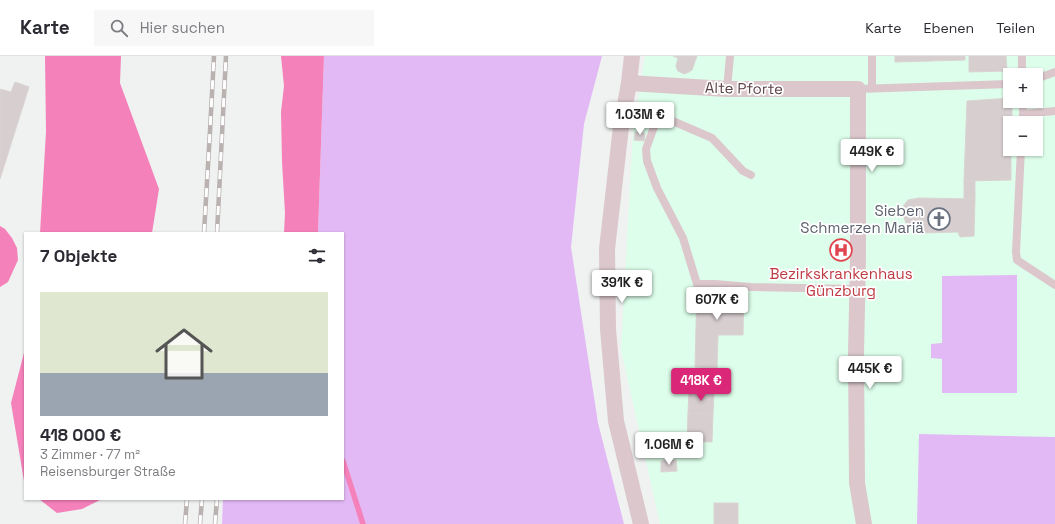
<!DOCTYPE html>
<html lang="de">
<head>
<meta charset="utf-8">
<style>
  :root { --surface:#fff; --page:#f7f7f7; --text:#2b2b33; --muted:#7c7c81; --line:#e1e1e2; --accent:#db2777 }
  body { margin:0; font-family:"Space Grotesk",sans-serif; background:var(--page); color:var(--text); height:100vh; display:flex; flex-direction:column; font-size:15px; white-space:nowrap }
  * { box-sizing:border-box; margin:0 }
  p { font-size:13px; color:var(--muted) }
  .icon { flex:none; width:22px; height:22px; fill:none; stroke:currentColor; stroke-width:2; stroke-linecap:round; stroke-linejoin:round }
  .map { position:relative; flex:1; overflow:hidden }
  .details { position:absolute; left:24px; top:176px; width:320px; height:268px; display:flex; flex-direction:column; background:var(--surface); border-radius:0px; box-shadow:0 1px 3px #0004 }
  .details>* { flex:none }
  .tools { position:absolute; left:1003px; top:12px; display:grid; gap:8px }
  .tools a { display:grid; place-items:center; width:40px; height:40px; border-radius:0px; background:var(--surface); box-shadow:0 1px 3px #0004; font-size:20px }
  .price { position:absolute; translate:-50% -34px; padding:0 9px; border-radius:4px; background:#fff; color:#222; font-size:13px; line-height:26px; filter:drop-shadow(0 1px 2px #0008) }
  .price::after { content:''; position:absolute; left:50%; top:24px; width:12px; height:9px; margin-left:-6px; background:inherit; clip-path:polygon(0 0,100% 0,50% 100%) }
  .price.on { background:var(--accent); color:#fff }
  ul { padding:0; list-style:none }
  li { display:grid; align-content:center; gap:8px; height:212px; padding:0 16px }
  li span { display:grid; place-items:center; height:124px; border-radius:0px; color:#555 }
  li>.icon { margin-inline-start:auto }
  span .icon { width:72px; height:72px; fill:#fffc; stroke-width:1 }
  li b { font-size:17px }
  h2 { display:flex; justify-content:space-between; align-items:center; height:48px; padding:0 16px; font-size:17px }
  header { display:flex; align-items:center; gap:24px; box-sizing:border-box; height:56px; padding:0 20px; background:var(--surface); border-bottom:1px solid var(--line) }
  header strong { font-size:19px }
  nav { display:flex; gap:22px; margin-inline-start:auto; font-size:14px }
  .search { width:280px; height:36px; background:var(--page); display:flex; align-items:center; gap:10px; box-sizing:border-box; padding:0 14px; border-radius:0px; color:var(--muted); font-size:15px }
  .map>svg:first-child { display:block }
  .medical { fill:#ddfeea; fill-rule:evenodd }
  .green { fill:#e2b9f4 }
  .water { fill:#f581ba }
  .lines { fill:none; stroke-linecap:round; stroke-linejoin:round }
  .stream { stroke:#f581ba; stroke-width:5.5 }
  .building { fill:#d7ced0; stroke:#dbd3d2 }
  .lane { stroke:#dbc7cc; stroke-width:8 }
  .street { stroke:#dbc7cc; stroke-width:16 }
  .rail-casing { stroke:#bab1b1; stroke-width:4.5 }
  .rail { stroke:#fff; stroke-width:3; stroke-dasharray:9; stroke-linecap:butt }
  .labels { text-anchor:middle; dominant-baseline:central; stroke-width:3.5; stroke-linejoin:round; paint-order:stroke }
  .street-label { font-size:15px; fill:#5f454b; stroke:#fff }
  .worship-label { font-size:15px; fill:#5b616d; stroke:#fff; text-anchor:end }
  .health-label { font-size:15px; fill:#be3a42; stroke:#fff }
</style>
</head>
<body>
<header>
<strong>Karte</strong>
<div class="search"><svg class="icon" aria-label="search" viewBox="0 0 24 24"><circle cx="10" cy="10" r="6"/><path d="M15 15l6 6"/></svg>Hier suchen</div>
<nav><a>Karte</a><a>Ebenen</a><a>Teilen</a></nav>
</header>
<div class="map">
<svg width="1055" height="468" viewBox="0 0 1055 468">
  <rect width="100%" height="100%" fill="#eff2f0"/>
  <path class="medical" d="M645,0H1055V468H660L621,294L633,74ZM1010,19H1036V45H1010ZM1010,67H1036V93H1010Z"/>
  <g class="green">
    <path d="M324,0H602L584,68L571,191L598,367L624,468H222L223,443H343V177H318Z"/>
    <path d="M1017,219V337H942V303L931,302V288L942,287V220Z"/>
    <path d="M919,378L1055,381V468H917Z"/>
  </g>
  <g class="water">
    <path d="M45,0H121L120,27L159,133L152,177H40L46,76Z"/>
    <path d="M281,0H324L318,177H284L285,157L282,106L281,56L284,30Z"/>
    <path d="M0,170L5,173L12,182L17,192L18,204L8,226L0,231Z"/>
    <path d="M25,293V431L11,347Z"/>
    <path d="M39,443H102L82,453L57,457Z"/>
  </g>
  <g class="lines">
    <path class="stream" d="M343,405L363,468"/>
  </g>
  <g class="building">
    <path d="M673,0H697L692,14L689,16L684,18L678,15L677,13L676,10L678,2Z"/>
    <path d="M895,0H965V4L895,6Z"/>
    <path d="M969,0H1006L1007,15L969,16Z"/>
    <path d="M15,26L29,31L0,123V33L11,36Z"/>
    <path d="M1010,42V45H1012V67H1010V93H1011V124L964,125L967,45Z"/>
    <path d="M635,76L645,77L644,85L634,84Z"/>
    <rect x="964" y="125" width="11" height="18"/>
    <path d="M919,142L975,143L974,180L960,181L958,176L920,177L919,172L906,167L903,159L904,149L908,144Z"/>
    <path d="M697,231L744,232L743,279H718L717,312L695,311Z"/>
    <path d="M689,334L714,335L713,359L688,357Z"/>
    <path d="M688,357L713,359L712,386L687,385Z"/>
    <path d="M676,404L677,415L661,416V405Z"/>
    <rect x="714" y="447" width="24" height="21"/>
  </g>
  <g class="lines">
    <g class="lane">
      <path d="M1022,0V19"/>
      <path d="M1036,23L1055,16"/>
      <path d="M872,32V0"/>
      <path d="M727,33L730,0"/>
      <path d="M858,33L1010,28"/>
      <path d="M1023,58L1055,55"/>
      <path d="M1023,67V45"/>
      <path d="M1021,93L1016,196L1017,204L1055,229"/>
      <path d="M751,119L743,115L712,82L668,63H659L654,71L646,93L647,105L657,132L683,182L697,228H715L751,231L857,233"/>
    </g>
    <g class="street">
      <path d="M632,0L629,27L621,71L607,193L608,273L616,365L641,468"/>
      <path d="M629,27L727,33H858V202L856,298L857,427L864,468"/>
    </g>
    <g class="rail-casing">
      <g id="rail">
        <path d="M204,177L210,75L214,0"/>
        <path d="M217,177L226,0"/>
        <path d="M185,468L187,443"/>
        <path d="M200,468L202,443"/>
        <path d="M215,468L217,443"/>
      </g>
    </g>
    <use href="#rail" class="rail"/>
  </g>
  <defs>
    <g id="church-ring" transform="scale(1.15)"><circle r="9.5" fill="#fff" stroke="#6b7280" stroke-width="1.5"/><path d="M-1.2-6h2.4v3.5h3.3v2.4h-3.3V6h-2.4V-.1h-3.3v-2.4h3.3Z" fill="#6b7280"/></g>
    <g id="hospital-ring" transform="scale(1.15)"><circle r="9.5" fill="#fff" stroke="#e0444e" stroke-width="1.5"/><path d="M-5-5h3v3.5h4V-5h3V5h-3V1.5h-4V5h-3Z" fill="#e0444e"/></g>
  </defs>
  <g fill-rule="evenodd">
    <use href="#church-ring" x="939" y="163"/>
    <use href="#hospital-ring" x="841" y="194"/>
  </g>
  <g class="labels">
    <g class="street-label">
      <text transform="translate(744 32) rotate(1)">Alte Pforte</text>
    </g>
    <g class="worship-label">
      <text x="924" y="154">Sieben<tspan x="924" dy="17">Schmerzen Mariä</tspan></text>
    </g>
    <g class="health-label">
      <text x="841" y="217">Bezirkskrankenhaus<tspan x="841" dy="17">Günzburg</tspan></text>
    </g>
  </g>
</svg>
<div class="tools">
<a>+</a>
<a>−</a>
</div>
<b class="price" style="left:640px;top:80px">1.03M €</b>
<b class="price" style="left:872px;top:117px">449K €</b>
<b class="price" style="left:622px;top:248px">391K €</b>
<b class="price" style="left:717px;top:265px">607K €</b>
<b class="price" style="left:870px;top:334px">445K €</b>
<b class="price on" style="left:701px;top:346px">418K €</b>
<b class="price" style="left:669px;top:410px">1.06M €</b>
<section class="details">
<h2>7 Objekte<svg class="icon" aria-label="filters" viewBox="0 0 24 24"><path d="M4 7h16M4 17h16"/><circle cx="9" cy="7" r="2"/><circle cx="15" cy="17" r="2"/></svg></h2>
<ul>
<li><span style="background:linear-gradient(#dfe7d0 65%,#9aa5b1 0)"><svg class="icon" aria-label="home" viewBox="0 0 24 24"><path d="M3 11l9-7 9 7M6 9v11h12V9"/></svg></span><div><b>418 000 €</b><p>3 Zimmer · 77 m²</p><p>Reisensburger Straße</p></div></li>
</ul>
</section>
</div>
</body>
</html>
